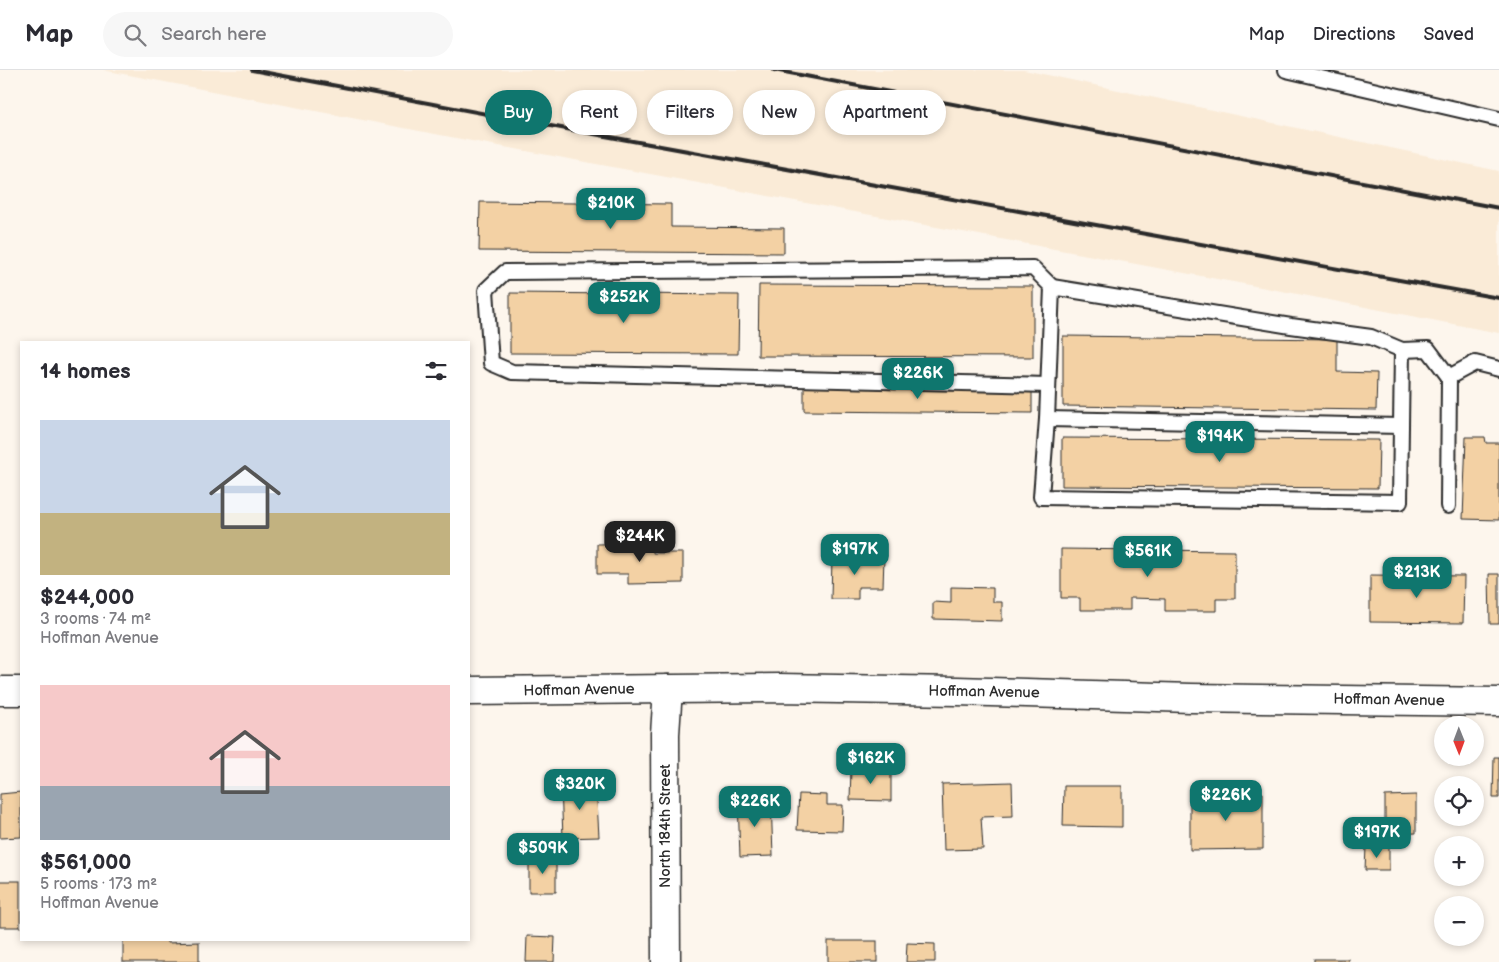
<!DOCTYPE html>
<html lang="en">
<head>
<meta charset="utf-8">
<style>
  :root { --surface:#fff; --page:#f7f7f7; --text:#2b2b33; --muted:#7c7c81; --line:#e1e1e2; --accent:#0f766e }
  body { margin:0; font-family:"Balsamiq Sans",sans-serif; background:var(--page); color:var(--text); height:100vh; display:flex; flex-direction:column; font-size:19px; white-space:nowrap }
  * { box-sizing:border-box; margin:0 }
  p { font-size:16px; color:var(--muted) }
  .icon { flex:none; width:28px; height:28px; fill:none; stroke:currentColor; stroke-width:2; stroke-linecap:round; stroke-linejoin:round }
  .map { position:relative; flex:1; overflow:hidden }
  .panel { position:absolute; left:20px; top:271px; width:450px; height:600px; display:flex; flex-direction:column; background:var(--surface); border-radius:0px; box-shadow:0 2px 8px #0003 }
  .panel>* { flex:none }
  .banner { position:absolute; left:485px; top:20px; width:475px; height:45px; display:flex; gap:10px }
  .needle { width:32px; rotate:179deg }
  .tools { position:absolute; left:1434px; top:646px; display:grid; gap:10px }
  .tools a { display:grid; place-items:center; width:50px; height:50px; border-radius:50%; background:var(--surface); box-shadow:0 2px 8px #0003; font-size:25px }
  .price { position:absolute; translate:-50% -42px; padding:0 11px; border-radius:10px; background:var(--accent); color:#fff; font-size:16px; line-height:32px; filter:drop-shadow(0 1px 2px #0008) }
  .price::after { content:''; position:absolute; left:50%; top:30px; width:15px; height:11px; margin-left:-8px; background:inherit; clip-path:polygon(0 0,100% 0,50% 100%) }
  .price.active { background:#222; color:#fff }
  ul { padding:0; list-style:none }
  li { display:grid; align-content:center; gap:10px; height:265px; padding:0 20px }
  li span { display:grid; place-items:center; height:155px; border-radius:0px; color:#555 }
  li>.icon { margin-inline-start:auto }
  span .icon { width:90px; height:90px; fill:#fffc; stroke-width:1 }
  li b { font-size:21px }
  h2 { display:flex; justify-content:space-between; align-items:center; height:60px; padding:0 20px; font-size:21px }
  .chip { padding:0 18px; border-radius:22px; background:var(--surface); box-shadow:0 2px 8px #0003; font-size:18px; line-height:45px }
  .chip.active { background:var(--accent); color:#fff }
  header { display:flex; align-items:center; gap:30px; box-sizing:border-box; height:70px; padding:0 25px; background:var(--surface); border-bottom:1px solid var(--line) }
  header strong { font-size:24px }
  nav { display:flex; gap:28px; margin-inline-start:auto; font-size:18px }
  .search { width:350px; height:45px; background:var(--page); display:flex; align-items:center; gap:12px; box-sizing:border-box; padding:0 18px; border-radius:28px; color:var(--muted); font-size:19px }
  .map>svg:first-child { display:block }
  .built { fill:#faebd7 }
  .building { fill:#f3d1a4; stroke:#2b2b2b }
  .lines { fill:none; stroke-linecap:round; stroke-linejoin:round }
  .service-casing { stroke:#2b2b2b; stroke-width:18 }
  .minor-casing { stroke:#2b2b2b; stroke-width:31 }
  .service { stroke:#fff; stroke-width:14 }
  .minor { stroke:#fff; stroke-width:28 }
  .rail { stroke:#2b2b2b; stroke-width:4 }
  .labels { text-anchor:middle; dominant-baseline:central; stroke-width:5; stroke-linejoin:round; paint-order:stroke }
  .street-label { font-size:15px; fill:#2b2b2b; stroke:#fff }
</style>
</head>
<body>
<header>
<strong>Map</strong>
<div class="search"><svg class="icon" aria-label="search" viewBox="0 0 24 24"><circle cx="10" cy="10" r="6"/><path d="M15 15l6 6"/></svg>Search here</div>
<nav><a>Map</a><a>Directions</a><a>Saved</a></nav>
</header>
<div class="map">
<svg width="1499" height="892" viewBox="0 0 1499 892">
  <rect width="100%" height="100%" fill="#fdf6ed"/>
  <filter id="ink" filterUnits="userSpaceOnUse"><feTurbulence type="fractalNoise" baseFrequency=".02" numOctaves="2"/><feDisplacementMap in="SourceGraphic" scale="10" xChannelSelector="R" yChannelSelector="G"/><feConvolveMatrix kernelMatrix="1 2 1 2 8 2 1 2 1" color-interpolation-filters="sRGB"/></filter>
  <g filter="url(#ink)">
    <path class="built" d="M103,0H1024L1499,101V263L1303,225L461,69Z"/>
    <g class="building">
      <path d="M480,132L671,134V157L784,158V183L479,181Z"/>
      <path d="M759,215L1033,216V287L758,286Z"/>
      <path d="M510,223L739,225L738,284L510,283Z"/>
      <path d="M1063,266L1337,269V302L1377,303L1376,340L1063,336Z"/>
      <path d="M804,317L1032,319V343L804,341Z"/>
      <path d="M1466,367H1485L1486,373H1499V450L1463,449Z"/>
      <path d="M1062,368L1379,370L1378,418L1062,416Z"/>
      <path d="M653,473V483H683V513L628,514V504H597V474Z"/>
      <path d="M1061,479L1235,481V529H1216V541H1165V529L1130,528V540H1080V528H1061Z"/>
      <path d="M832,487H884L883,517H858V529H831Z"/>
      <path d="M1489,504H1499V554H1490Z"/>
      <path d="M1370,505L1464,506L1463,553L1370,552Z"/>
      <path d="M951,517L993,518V532H1002V551L933,549V532L951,533Z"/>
      <path d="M1494,687H1499V728H1493Z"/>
      <path d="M851,699L891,700V731L850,730Z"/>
      <path d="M1012,712L1013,746L981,747L983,779L944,780L942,714Z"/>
      <path d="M596,713L599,767L563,768L561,715Z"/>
      <path d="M1064,716H1122V757L1063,756Z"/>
      <path d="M21,722V767L0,768V724Z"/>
      <path d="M1263,723V779L1190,780V724Z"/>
      <path d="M799,724L827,725V735H843L842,761L797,760Z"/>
      <path d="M1416,725V763L1385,764V726Z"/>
      <path d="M771,729L773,786L740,787L738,730Z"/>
      <path d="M1366,777H1389V800H1365Z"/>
      <path d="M556,787V822H529V788Z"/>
      <rect x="0" y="811" width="20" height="46"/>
      <path d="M527,866L555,867L554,892H526Z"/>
      <path d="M123,870H167V873L199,872V892H123Z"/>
      <rect x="828" y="871" width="49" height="21"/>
      <path d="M907,873L935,874V892H906Z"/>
      <rect x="1314" y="889" width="34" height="3"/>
    </g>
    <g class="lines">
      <g class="service-casing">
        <g id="service">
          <path d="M1286,0L1499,49"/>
          <path d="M1402,280L1400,432L1041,427L1047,349L1052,217L1291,256L1371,267L1402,280L1428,279L1449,307"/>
          <path d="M1048,315L512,302L491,293L486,220L505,202L1033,198L1052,217"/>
          <path d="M1047,349L1401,356"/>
          <path d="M1448,436L1449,307L1475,293L1499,299"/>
        </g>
      </g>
      <g class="minor-casing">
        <g id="minor">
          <path d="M0,621H21"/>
          <path d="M469,621L779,618L957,621L1191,628L1499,632"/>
          <path d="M666,892L665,664L668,619"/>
        </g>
      </g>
      <use href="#service" class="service"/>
      <use href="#minor" class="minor"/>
      <g class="rail">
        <path d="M252,0L572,60L1499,228"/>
        <path d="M774,0L1499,138"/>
      </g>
    </g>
  </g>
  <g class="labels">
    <g class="street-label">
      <text transform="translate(579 620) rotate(-1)">Hoffman Avenue</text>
      <text transform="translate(984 622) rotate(1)">Hoffman Avenue</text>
      <text transform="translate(1389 630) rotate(1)">Hoffman Avenue</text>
      <text transform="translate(665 756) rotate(-90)">North 184th Street</text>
    </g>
  </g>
</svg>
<div class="tools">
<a><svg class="needle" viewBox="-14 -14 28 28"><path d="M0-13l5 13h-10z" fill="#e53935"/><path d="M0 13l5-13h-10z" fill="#7c7c81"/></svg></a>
<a><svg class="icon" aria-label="locate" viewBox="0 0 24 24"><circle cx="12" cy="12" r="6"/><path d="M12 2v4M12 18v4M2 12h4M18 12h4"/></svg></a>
<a>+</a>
<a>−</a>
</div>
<b class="price" style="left:611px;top:160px">$210K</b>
<b class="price" style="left:624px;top:254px">$252K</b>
<b class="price" style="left:918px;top:330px">$226K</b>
<b class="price" style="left:1220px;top:393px">$194K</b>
<b class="price active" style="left:640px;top:493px">$244K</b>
<b class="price" style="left:855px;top:506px">$197K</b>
<b class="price" style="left:1148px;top:508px">$561K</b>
<b class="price" style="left:1417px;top:529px">$213K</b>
<b class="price" style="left:871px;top:715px">$162K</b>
<b class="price" style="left:580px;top:741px">$320K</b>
<b class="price" style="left:1226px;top:752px">$226K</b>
<b class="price" style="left:755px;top:758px">$226K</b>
<b class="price" style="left:1377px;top:789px">$197K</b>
<b class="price" style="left:543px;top:805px">$509K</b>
<div class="banner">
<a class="chip active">Buy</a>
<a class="chip">Rent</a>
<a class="chip">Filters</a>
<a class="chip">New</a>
<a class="chip">Apartment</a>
</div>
<section class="panel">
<h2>14 homes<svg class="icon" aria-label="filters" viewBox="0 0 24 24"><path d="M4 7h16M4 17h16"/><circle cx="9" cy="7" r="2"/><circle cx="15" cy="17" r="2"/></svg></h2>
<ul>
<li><span style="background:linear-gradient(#c9d6e8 60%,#c2b280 0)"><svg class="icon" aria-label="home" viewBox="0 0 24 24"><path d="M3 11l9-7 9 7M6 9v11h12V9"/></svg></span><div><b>$244,000</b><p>3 rooms · 74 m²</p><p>Hoffman Avenue</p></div></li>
<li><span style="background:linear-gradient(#f6c9c9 65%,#9aa5b1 0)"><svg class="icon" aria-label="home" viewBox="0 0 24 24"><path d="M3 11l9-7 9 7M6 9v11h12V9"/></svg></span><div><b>$561,000</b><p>5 rooms · 173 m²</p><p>Hoffman Avenue</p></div></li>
</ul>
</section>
</div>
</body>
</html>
